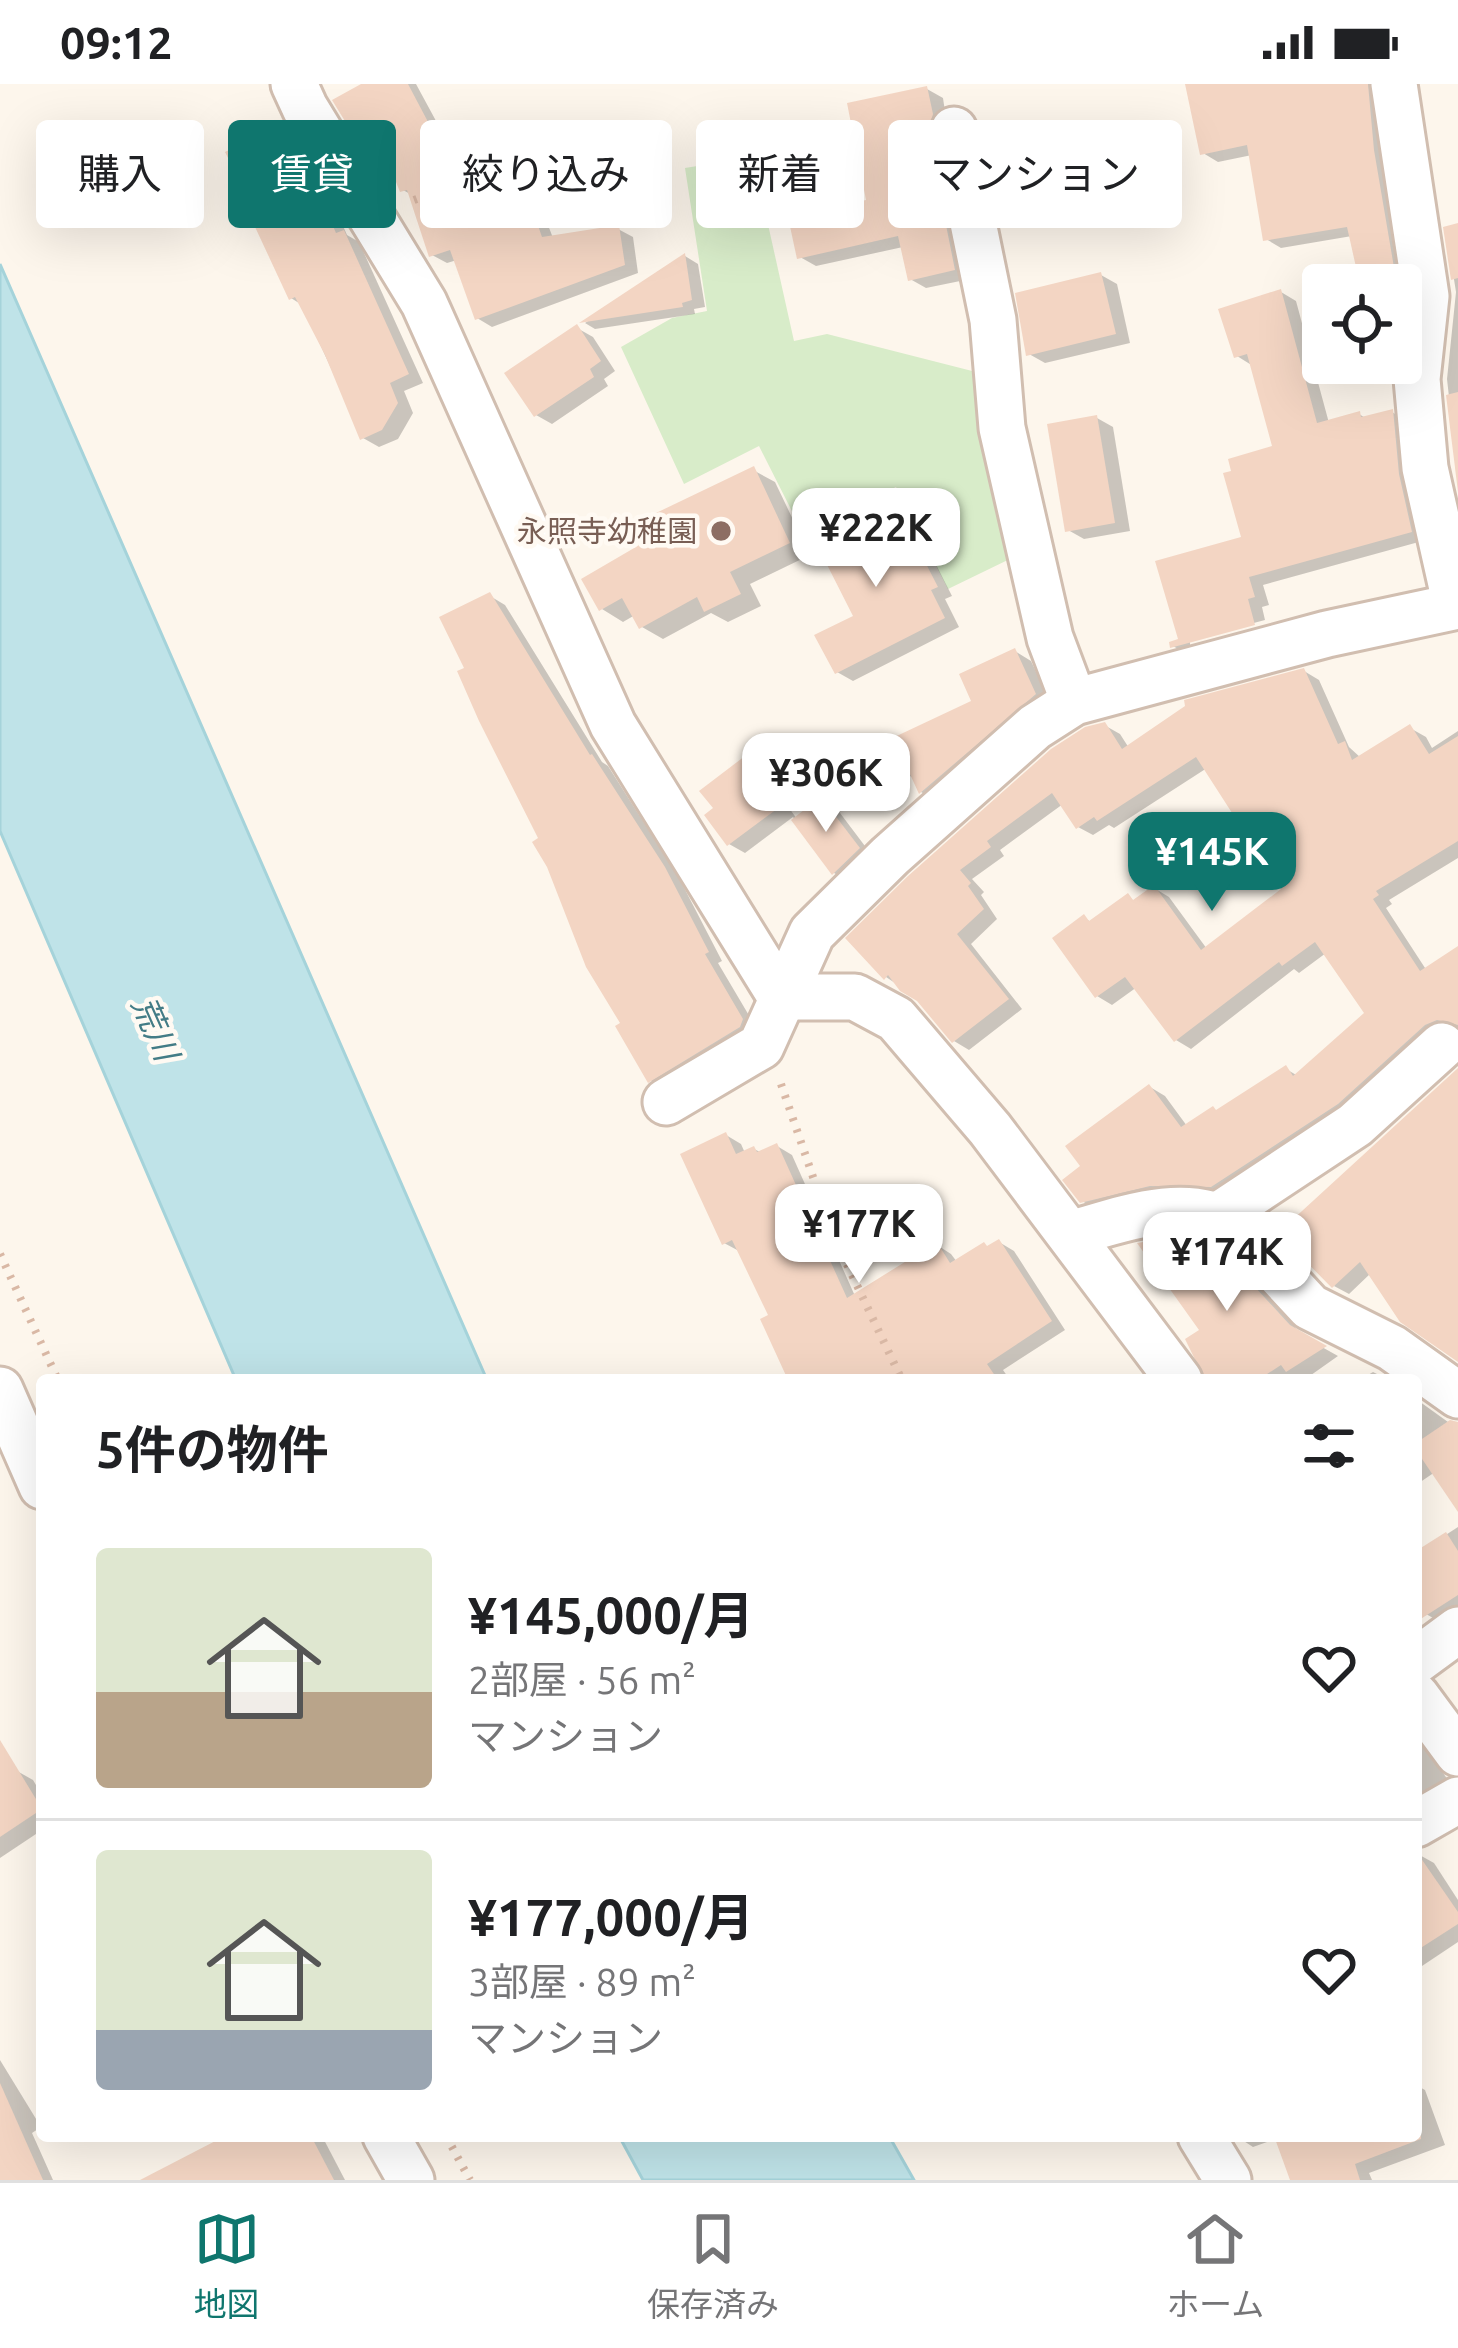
<!DOCTYPE html>
<html lang="ja">
<head>
<meta charset="utf-8">
<style>
  :root { --surface:#fff; --page:#f6f6f6; --text:#202124; --muted:#757577; --line:#e0e0e0; --accent:#0f766e }
  body { margin:0; font-family:Ubuntu,"Noto Sans JP",sans-serif; background:var(--page); color:var(--text); height:100vh; display:flex; flex-direction:column; font-size:45px; white-space:nowrap }
  * { box-sizing:border-box; margin:0 }
  p { font-size:39px; color:var(--muted) }
  .icon { flex:none; width:66px; height:66px; fill:none; stroke:currentColor; stroke-width:2; stroke-linecap:round; stroke-linejoin:round }
  .map { position:relative; flex:1; overflow:hidden }
  .panel { position:absolute; left:36px; top:1290px; width:1386px; height:768px; display:flex; flex-direction:column; background:var(--surface); border-radius:12px; box-shadow:0 12px 48px #0002 }
  .panel>* { flex:none }
  .banner { position:absolute; left:36px; top:36px; width:1386px; height:108px; display:flex; gap:24px }
  .controls { position:absolute; left:1302px; top:180px; display:grid; gap:24px }
  .controls a { display:grid; place-items:center; width:120px; height:120px; border-radius:12px; background:var(--surface); box-shadow:0 12px 48px #0002; font-size:60px }
  .price { position:absolute; translate:-50% -102px; padding:0 27px; border-radius:24px; background:#fff; color:#222; font-size:39px; line-height:78px; filter:drop-shadow(0 3px 6px #0008) }
  .price::after { content:''; position:absolute; left:50%; top:72px; width:36px; height:27px; margin-left:-18px; background:inherit; clip-path:polygon(0 0,100% 0,50% 100%) }
  .price.current { background:var(--accent); color:#fff }
  ul { padding:0; list-style:none }
  li { display:flex; align-items:center; gap:36px; height:300px; padding:0 60px }
  li+li { border-top:3px solid var(--line) }
  li span { display:grid; place-items:center; flex:none; width:336px; height:240px; border-radius:12px; color:#555 }
  li>.icon { margin-inline-start:auto }
  span .icon { width:144px; height:144px; fill:#fffc; stroke-width:1 }
  li b { font-size:51px }
  h2 { display:flex; justify-content:space-between; align-items:center; height:144px; padding:0 60px; font-size:51px }
  .chip { padding:0 42px; border-radius:12px; background:var(--surface); box-shadow:0 12px 48px #0002; font-size:42px; line-height:108px }
  .chip.current { background:var(--accent); color:#fff }
  .status { display:flex; justify-content:space-between; align-items:center; height:84px; padding:0 60px; background:var(--surface); direction:ltr }
  .status svg { height:33px; fill:currentColor }
  .tabs { display:flex; justify-content:space-around; align-items:center; height:168px; border-top:3px solid var(--line); background:var(--surface); font-size:33px; color:var(--muted) }
  .tabs a { display:grid; justify-items:center; gap:6px }
  .tabs .current { color:var(--accent) }
  .map>svg:first-child { display:block }
  .green { fill:#d8ecc9 }
  .water { fill:#bfe3e8; stroke:#a5d3da; stroke-width:3 }
  .shadow { fill:#0003 }
  .building { fill:#f3d5c3 }
  .lines { fill:none; stroke-linecap:round; stroke-linejoin:round }
  .minor-casing { stroke:#d1beb0; stroke-width:51 }
  .path { stroke:#d9b8a5; stroke-width:8; stroke-dasharray:3 9; stroke-linecap:butt }
  .minor { stroke:#fff; stroke-width:45 }
  .education-dot { fill:#8d6e63; stroke:#fffaf3; stroke-width:4.5 }
  .labels { text-anchor:middle; dominant-baseline:central; stroke-width:9; stroke-linejoin:round; paint-order:stroke }
  .education-label { font-size:30px; fill:#785e54; stroke:#fffaf3; text-anchor:end }
  .water-label { font-size:33px; font-style:italic; fill:#437c86; stroke:#fffaf3 }
</style>
</head>
<body>
<div class="status"><b>09:12</b><svg viewBox="0 0 49 12"><path d="M0 12V9h3v3zM5 12V6h3v6zM10 12V3h3v9zM15 12V0h3v12zM26 1h20v11H26zM47 4h2v5h-2z"/></svg></div>
<div class="map">
<svg width="1458" height="2096" viewBox="0 0 1458 2096">
  <rect width="100%" height="100%" fill="#fdf6ec"/>
  <path class="green" d="M753,73L794,257L827,250L980,289L1016,472L948,505L896,403L803,449L759,362L684,400L621,263L672,234L707,227L685,84Z"/>
  <g class="water">
    <path d="M0,180L487,1296H236L0,747Z"/>
    <path d="M619,2052H889L914,2096H643Z"/>
  </g>
  <g class="shadow">
    <path d="M367,0H416L442,48L467,110L475,107L490,116L508,112L523,121L528,119L543,128L553,154L618,145L633,153L638,189L492,243L477,234L457,176L447,179L432,171L412,111L403,106L382,56L353,45Z"/>
    <path d="M1204,0H1380L1412,214L1401,216V201H1363L1352,152L1281,164L1266,155L1252,71L1218,78L1203,69Z"/>
    <path d="M927,5L943,14L970,195L926,204L910,195L903,163L816,182L800,173L869,119Z"/>
    <path d="M282,42L298,51L317,82L347,151L359,158L423,299L404,307L413,329L398,355L379,363L363,354L302,221L291,214L253,116Z"/>
    <path d="M1035,59L1051,68L1052,74L1071,71L1087,80L1096,118L1016,132L1000,123Z"/>
    <path d="M1458,142V394L1447,295L1456,208L1446,145Z"/>
    <path d="M685,172L698,180L705,223L694,225L695,230L595,245L585,239Z"/>
    <path d="M1101,191L1117,200L1130,259L1045,279L1029,270Z"/>
    <path d="M1281,208L1296,217L1329,339L1359,330L1367,335L1392,328L1407,337L1426,456L1263,501L1269,521L1262,523L1265,536L1190,556V562L1267,541L1269,549L1188,571L1173,562L1181,557L1245,455L1276,364L1253,282L1237,272Z"/>
    <path d="M577,244L593,253L615,287L604,295L608,302L552,340L536,331Z"/>
    <path d="M1097,334L1113,343L1130,447L1084,455L1068,446Z"/>
    <path d="M753,386L775,398L810,471L750,500L761,522L728,538L711,529L663,555L642,543L635,531L623,538L602,525L669,448Z"/>
    <path d="M880,432L922,453L952,512L945,515L959,543L853,597L837,588L857,533Z"/>
    <path d="M490,512L505,521L602,678L608,682L679,794L722,877L718,879L757,945L666,1005L650,996L468,586Z"/>
    <path d="M1015,567L1031,577L1051,620L937,717L921,708L915,695L905,689L975,618Z"/>
    <path d="M1304,587L1319,596L1349,663L1361,674L1410,644L1426,653L1432,664L1458,647V774L1389,816L1392,820L1386,824L1427,887L1458,866V943L1439,949L1227,1110L1097,1126L1082,1117L1084,1083L1150,1003L1165,1012L1187,1042L1218,1028L1286,985L1298,992L1368,930L1326,869L1299,889L1294,885L1191,965L1176,956L1137,903L1112,921L1097,912L1084,834L1093,839L1128,813L1136,818L1154,804L1169,813L1207,865L1285,805L1207,684L1114,744L1109,741L1093,751L1078,743L1063,720L1000,766L1004,772L972,795L984,808L981,811L997,835L971,860L1022,925L969,966L954,957L919,915L886,893L849,854L1104,641L1120,650L1129,664Z"/>
    <path d="M745,676L761,685L797,735L821,716L837,725L874,774L850,798L834,789L793,733L745,769L729,760L717,725Z"/>
    <path d="M1458,987V1274L1371,1189L1349,1210L1334,1202Z"/>
    <path d="M726,1051L741,1060L745,1069L754,1065L762,1069L777,1062L792,1071L855,1212L937,1161L951,1170L957,1178L999,1158L1014,1167L1065,1246L1003,1286L1010,1296H791L772,1232L739,1167L724,1159Z"/>
    <path d="M1216,1165L1232,1174L1304,1253L1338,1272L1304,1296H1208L1203,1247Z"/>
    <path d="M1373,1288L1377,1290L1387,1296H1371L1368,1291Z"/>
    <path d="M1416,1315L1448,1338L1458,1341V1423L1435,1388L1416,1401Z"/>
    <path d="M1458,1443V1529L1442,1539L1426,1530L1416,1515V1478L1424,1465Z"/>
    <path d="M1416,1649L1454,1705L1416,1727Z"/>
    <path d="M17,1687L33,1696L42,1711V1746L0,1774V1697Z"/>
    <path d="M1416,1769L1434,1779L1458,1816V1858L1416,1886Z"/>
    <path d="M0,1976L41,2043L32,2049L53,2096H0Z"/>
    <path d="M1416,2001L1425,2006L1445,2061L1369,2089L1372,2096H1293L1278,2054L1253,2063L1236,2052H1416Z"/>
    <path d="M231,2052H322L345,2096H147Z"/>
  </g>
  <g class="building">
    <path d="M361,0H408L427,36L458,110L476,104L480,118L508,109L512,122L529,116L542,153L619,141L625,181L475,236L450,166L429,173L407,106L400,108L377,50L372,53L365,40L351,47L332,16Z"/>
    <path d="M1185,0H1368L1374,66L1397,201H1360L1347,143L1263,157L1247,61L1200,71Z"/>
    <path d="M927,2L933,30L928,51L955,186L908,197L898,152L797,175L788,133L866,116L847,19Z"/>
    <path d="M282,39L302,71L336,149L344,146L409,290L390,299L398,319L382,346L360,356L325,271L295,213L289,216L243,117L249,115L225,68Z"/>
    <path d="M1035,56L1040,74L1072,67L1081,110L998,125L986,66Z"/>
    <path d="M1458,139V194L1451,196L1443,143Z"/>
    <path d="M685,169L692,216L682,219L683,223L579,239Z"/>
    <path d="M1101,188L1116,250L1026,272L1015,209Z"/>
    <path d="M1281,205L1317,339L1360,327L1361,333L1393,325L1399,390L1412,448L1249,493L1255,513L1248,515L1255,541L1170,564L1169,558L1178,555L1155,477L1241,453L1223,389L1231,387L1228,375L1272,362L1247,270L1234,274L1218,225Z"/>
    <path d="M577,240L601,277L590,285L594,293L534,333L504,289Z"/>
    <path d="M1458,308V408L1446,311Z"/>
    <path d="M1097,331L1115,439L1065,448L1047,340Z"/>
    <path d="M754,382L790,459L730,488L741,510L704,528L697,513L639,545L622,514L599,527L581,495L665,446L656,429Z"/>
    <path d="M880,428L887,442L895,438L899,445L906,441L938,503L931,506L945,534L835,590L814,551L853,532L815,457Z"/>
    <path d="M490,508L590,671L592,670L665,783L709,868L705,870L743,935L740,943L648,999L615,942L620,939L586,883L547,783L532,758L538,754L479,637L457,587L464,584L439,533Z"/>
    <path d="M1015,564L1036,610L919,710L909,688L903,691L886,657L971,617L959,590Z"/>
    <path d="M1304,584L1338,660L1345,657L1352,676L1410,640L1429,670L1458,652V757L1376,807L1379,811L1373,815L1420,887L1458,862V941L1437,936L1425,941L1338,1020L1211,1103L1150,1102L1080,1119L1062,1096L1080,1082L1065,1062L1149,1000L1181,1043L1213,1022L1216,1026L1286,981L1293,992L1364,929L1315,858L1282,882L1279,878L1174,958L1125,893L1095,914L1052,854L1084,830L1089,837L1128,809L1133,816L1154,801L1201,866L1281,805L1196,673L1097,737L1094,733L1076,745L1052,709L987,757L991,763L960,786L971,799L968,802L984,825L957,850L1009,915L952,959L917,917L900,907L888,891L884,896L845,854L908,792L1051,665L1085,643L1105,638L1122,665L1185,622L1184,616Z"/>
    <path d="M745,672L781,722L727,762L704,731L713,724L699,707Z"/>
    <path d="M821,713L860,764L832,791L791,736Z"/>
    <path d="M1458,984V1278L1400,1238L1360,1178L1332,1204L1278,1149Z"/>
    <path d="M726,1048L736,1070L754,1062L757,1068L777,1059L847,1214L937,1158L950,1179L984,1158L987,1162L999,1155L1052,1237L987,1280L998,1296H788L760,1235L768,1231L732,1156L722,1161L680,1070Z"/>
    <path d="M1175,1153L1217,1162L1290,1241L1327,1262L1286,1288L1281,1281L1258,1296H1205L1185,1255L1199,1246L1137,1159Z"/>
    <path d="M1450,1336L1458,1338V1428L1416,1366V1359Z"/>
    <path d="M1446,1448L1458,1467V1511L1416,1538V1467Z"/>
    <path d="M0,1656L42,1725L0,1753Z"/>
    <path d="M1416,1767L1458,1828V1840L1416,1867Z"/>
    <path d="M0,1999L43,2096H0Z"/>
    <path d="M225,2052H311L334,2096H140Z"/>
    <path d="M1274,2052H1421V2055L1355,2080L1360,2096H1290Z"/>
  </g>
  <g class="lines">
    <g class="minor-casing">
      <g id="minor">
        <path d="M294,0L305,24L424,219L613,641L781,913H855L896,935L990,1045L1179,1296"/>
        <path d="M1394,0L1426,212L1417,295L1425,384L1456,522"/>
        <path d="M954,46L993,236L1002,344L1050,554L1074,618"/>
        <path d="M666,1018L761,962L812,849L890,772L1035,643L1074,618L1327,550L1458,522"/>
        <path d="M1219,1131L1355,1041L1442,962"/>
        <path d="M1070,1150C1120,1136 1186,1110 1233,1140L1310,1223L1392,1264L1458,1311"/>
        <path d="M0,1306L42,1402"/>
        <path d="M1416,1577L1458,1546"/>
        <path d="M1416,1612L1458,1669"/>
        <path d="M1416,1740L1458,1716"/>
        <path d="M386,2052L411,2096"/>
        <path d="M1201,2052L1228,2096"/>
      </g>
    </g>
    <g class="path">
      <path d="M414,116L494,86L560,67"/>
      <path d="M781,1000L833,1151L902,1296"/>
      <path d="M0,1170L58,1296"/>
      <path d="M446,2052L470,2096"/>
    </g>
    <use href="#minor" class="minor"/>
  </g>
  <circle class="education-dot" cx="721" cy="447" r="12"/>
  <g class="labels">
    <g class="education-label">
      <text x="697" y="447">永照寺幼稚園</text>
    </g>
    <g class="water-label">
      <text transform="translate(156 944) rotate(66)">荒川</text>
    </g>
  </g>
</svg>
<div class="controls">
<a><svg class="icon" aria-label="locate" viewBox="0 0 24 24"><circle cx="12" cy="12" r="6"/><path d="M12 2v4M12 18v4M2 12h4M18 12h4"/></svg></a>
</div>
<b class="price" style="left:876px;top:506px">¥222K</b>
<b class="price" style="left:826px;top:751px">¥306K</b>
<b class="price current" style="left:1212px;top:830px">¥145K</b>
<b class="price" style="left:859px;top:1202px">¥177K</b>
<b class="price" style="left:1227px;top:1230px">¥174K</b>
<div class="banner">
<a class="chip">購入</a>
<a class="chip current">賃貸</a>
<a class="chip">絞り込み</a>
<a class="chip">新着</a>
<a class="chip">マンション</a>
</div>
<section class="panel">
<h2>5件の物件<svg class="icon" aria-label="filters" viewBox="0 0 24 24"><path d="M4 7h16M4 17h16"/><circle cx="9" cy="7" r="2"/><circle cx="15" cy="17" r="2"/></svg></h2>
<ul>
<li><span style="background:linear-gradient(#dfe7d0 60%,#b9a48a 0)"><svg class="icon" aria-label="home" viewBox="0 0 24 24"><path d="M3 11l9-7 9 7M6 9v11h12V9"/></svg></span><div><b>¥145,000/月</b><p>2部屋 · 56 m²</p><p>マンション</p></div><svg class="icon" aria-label="heart" viewBox="0 0 24 24"><path d="M12 20l-8-8c-3-5 5-10 8-4 3-6 11-1 8 4z"/></svg></li>
<li><span style="background:linear-gradient(#dfe7d0 75%,#9aa5b1 0)"><svg class="icon" aria-label="home" viewBox="0 0 24 24"><path d="M3 11l9-7 9 7M6 9v11h12V9"/></svg></span><div><b>¥177,000/月</b><p>3部屋 · 89 m²</p><p>マンション</p></div><svg class="icon" aria-label="heart" viewBox="0 0 24 24"><path d="M12 20l-8-8c-3-5 5-10 8-4 3-6 11-1 8 4z"/></svg></li>
</ul>
</section>
</div>
<nav class="tabs">
<a class="current"><svg class="icon" aria-label="map" viewBox="0 0 24 24"><path d="M3 6l6-2 6 2 6-2v14l-6 2-6-2-6 2zM9 4v14M15 6v14"/></svg>地図</a>
<a><svg class="icon" aria-label="saved" viewBox="0 0 24 24"><path d="M7 4h10v16l-5-4-5 4z"/></svg>保存済み</a>
<a><svg class="icon" aria-label="home" viewBox="0 0 24 24"><path d="M3 11l9-7 9 7M6 9v11h12V9"/></svg>ホーム</a>
</nav>
</body>
</html>
